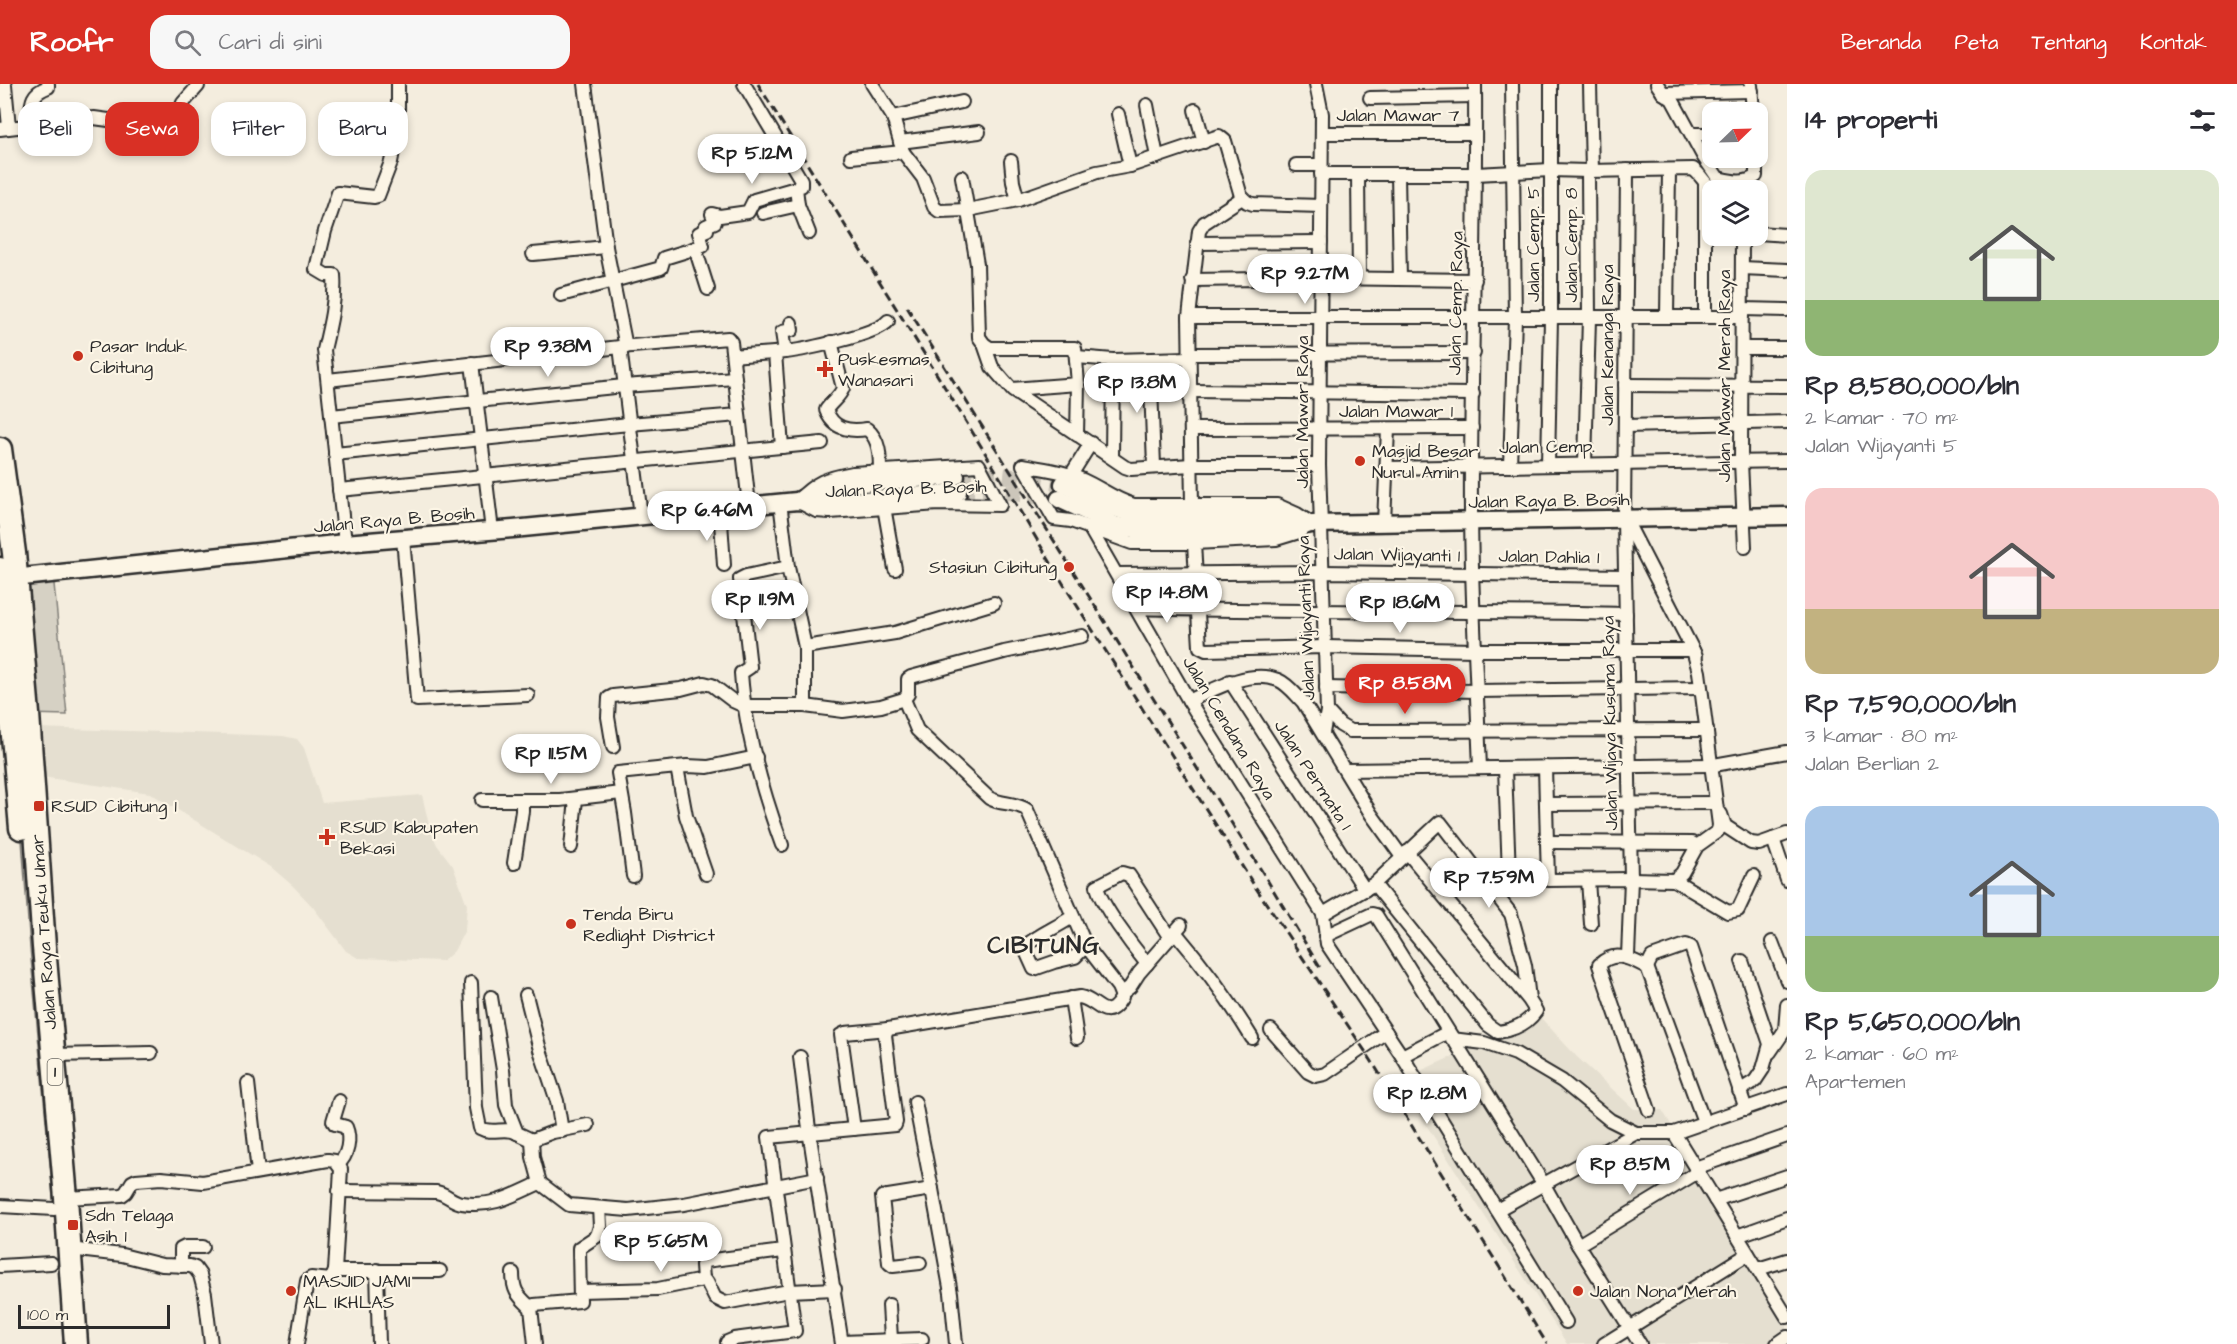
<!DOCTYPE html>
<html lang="id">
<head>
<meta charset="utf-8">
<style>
  :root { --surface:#fff; --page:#f7f7f7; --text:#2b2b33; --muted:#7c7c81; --accent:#d93025 }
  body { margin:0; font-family:"Architects Daughter",sans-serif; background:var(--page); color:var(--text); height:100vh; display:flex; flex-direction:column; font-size:22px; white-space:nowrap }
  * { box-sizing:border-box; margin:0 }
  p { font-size:20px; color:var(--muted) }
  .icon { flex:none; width:33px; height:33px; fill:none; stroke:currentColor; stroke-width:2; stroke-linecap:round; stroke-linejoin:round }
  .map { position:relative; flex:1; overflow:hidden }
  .panel { display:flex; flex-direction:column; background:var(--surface); width:450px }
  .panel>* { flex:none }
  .banner { position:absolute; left:18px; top:18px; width:570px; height:54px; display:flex; gap:12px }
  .needle { width:39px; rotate:67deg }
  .tools { position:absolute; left:1702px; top:18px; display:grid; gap:12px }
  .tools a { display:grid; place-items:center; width:66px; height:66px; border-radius:12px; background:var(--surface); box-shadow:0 3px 9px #0003; font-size:30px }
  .scale { position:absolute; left:18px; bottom:15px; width:152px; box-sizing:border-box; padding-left:6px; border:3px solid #2b2b2b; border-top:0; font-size:16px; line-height:21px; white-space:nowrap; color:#2b2b2b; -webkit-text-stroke:4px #fcf5e5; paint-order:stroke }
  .price { position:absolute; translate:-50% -51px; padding:0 14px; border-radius:21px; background:#fff; color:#222; font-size:20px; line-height:39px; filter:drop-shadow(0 2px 3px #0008) }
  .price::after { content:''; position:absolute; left:50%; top:36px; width:18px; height:14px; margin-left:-9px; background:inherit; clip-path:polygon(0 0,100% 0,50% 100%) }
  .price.on { background:var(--accent); color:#fff }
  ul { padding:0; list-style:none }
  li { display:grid; align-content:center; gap:12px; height:318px; padding:0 18px }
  li span { display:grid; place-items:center; height:186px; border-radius:18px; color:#555 }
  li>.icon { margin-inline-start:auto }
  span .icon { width:108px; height:108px; fill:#fffc; stroke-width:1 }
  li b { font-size:26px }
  h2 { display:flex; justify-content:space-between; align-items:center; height:72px; padding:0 18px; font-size:26px }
  .pill { padding:0 21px; border-radius:18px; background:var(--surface); box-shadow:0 3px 9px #0003; font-size:21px; line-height:54px }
  .pill.on { background:var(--accent); color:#fff }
  header { display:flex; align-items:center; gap:36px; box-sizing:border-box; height:84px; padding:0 30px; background:var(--accent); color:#fff }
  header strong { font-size:28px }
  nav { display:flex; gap:33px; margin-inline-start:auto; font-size:21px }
  .search { width:420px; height:54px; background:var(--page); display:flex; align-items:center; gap:15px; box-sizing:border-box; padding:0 21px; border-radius:18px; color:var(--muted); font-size:22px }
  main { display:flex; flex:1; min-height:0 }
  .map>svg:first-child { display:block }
  .built { fill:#e5dfd0 }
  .green { fill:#d6d1c4; stroke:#807e78; stroke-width:1.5 }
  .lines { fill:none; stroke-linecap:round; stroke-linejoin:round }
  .secondary-tunnel { stroke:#ccc6ba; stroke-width:16; stroke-dasharray:16 8; stroke-linecap:butt }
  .street-casing { stroke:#2b2b2b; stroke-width:16 }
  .secondary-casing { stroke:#2b2b2b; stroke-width:21 }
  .highway-casing { stroke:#2b2b2b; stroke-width:27 }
  .street { stroke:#fcf5e5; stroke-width:12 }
  .secondary { stroke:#fcf5e5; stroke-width:16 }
  .highway { stroke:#fcf5e5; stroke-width:22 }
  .rail { stroke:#2b2b2b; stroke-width:3; stroke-dasharray:9 4.5; stroke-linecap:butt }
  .poi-dot { fill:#c8321e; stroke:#fcf5e5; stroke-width:2 }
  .labels { text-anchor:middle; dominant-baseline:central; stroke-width:4.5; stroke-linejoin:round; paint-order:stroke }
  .shield { fill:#fcf5e5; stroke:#6a6863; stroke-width:1.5 }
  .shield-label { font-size:16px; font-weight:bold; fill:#2b2b2b }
  .street-label { font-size:18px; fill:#2b2b2b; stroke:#fcf5e5 }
  .poi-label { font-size:18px; fill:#2b2b2b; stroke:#fcf5e5; text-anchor:start }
  .district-label { font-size:24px; font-weight:bold; letter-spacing:1.5px; fill:#2b2b2b; stroke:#fcf5e5 }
</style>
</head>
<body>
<header>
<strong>Roofr</strong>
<div class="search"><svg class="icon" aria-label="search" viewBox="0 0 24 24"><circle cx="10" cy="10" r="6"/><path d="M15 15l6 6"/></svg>Cari di sini</div>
<nav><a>Beranda</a><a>Peta</a><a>Tentang</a><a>Kontak</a></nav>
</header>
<main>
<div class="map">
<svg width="1787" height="1260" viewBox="0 0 1787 1260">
  <rect width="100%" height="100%" fill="#f4edde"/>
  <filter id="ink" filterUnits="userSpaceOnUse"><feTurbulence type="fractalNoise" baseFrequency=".0167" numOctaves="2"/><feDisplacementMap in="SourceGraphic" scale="12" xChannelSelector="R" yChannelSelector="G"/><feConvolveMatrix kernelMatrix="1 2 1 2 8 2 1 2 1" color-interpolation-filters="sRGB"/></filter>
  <g filter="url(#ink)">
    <g class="built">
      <path d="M36,644L283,652L297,655L304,664L322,719L422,711L430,745L437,761L453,782L467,821L465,846L454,867L443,877L358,874L346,867L313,823L293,802L271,783L150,709L42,693Z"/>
      <path d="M1540,933L1577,973L1634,1025L1662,1026L1787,1226V1260H1644L1632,1248L1614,1260H1567L1398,997Z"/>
    </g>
    <path class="green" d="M2,486L53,490L67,631L29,630L76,1260H63L59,1178L30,864Z"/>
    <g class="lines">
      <g class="secondary-tunnel">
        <path d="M956,392L1000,391L1063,400"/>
        <path d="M958,408L999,407L1059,415"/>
      </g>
      <g class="street-casing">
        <g id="street">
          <path d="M585,0L606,163L626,263"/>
          <path d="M744,0L801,96V102L796,104L798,121"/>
          <path d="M872,0L893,33L903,68L923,94L934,123L939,127L968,126L1018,116L1097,88L1130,82L1219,52L1225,57L1241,112L1247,118L1253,120L1321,122"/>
          <path d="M1316,0L1322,30L1319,381L1327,627L1323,649"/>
          <path d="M1475,0C1476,128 1472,255 1471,383C1470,483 1476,583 1480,684"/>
          <path d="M1590,0L1592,87"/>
          <path d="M1657,0L1663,9L1672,15L1703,72L1718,94C1731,97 1745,101 1756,92V74"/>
          <path d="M5,1L9,43"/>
          <path d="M1751,1L1753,28"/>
          <path d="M1663,9L1752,7"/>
          <path d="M1370,14L1475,12"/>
          <path d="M1147,21L1157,73"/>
          <path d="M1195,26L1204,58"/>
          <path d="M1118,30L1130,82"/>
          <path d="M893,33L962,18"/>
          <path d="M30,41C32,22 28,10 48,3V0"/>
          <path d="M0,45L94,34L116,37L170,40L176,37L183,19L198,2"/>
          <path d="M1322,49H1475"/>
          <path d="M1692,50H1713"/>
          <path d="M900,58L979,48"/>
          <path d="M851,73L903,68"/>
          <path d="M1011,77L1013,98L1018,116"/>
          <path d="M1296,81H1321"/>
          <path d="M1627,86L1624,436L1631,795L1628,872"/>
          <path d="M1321,90H1476L1550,86L1588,87L1693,85C1703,92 1703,100 1715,106"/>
          <path d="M1358,90L1359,194"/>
          <path d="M1398,90L1400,195"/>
          <path d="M962,93L977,180L979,253L984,260L990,264H1075L1078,300L1077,351"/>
          <path d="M763,129L798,121L809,149"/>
          <path d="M1758,149L1787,151"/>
          <path d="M1742,152L1741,378L1745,463"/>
          <path d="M1197,159L1321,158"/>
          <path d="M695,164L708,205"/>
          <path d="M533,170L606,163"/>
          <path d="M1742,184L1787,186"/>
          <path d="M1192,196L1321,194L1475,196"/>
          <path d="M561,211L661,184L664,174L703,162L699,149L707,146L706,142L715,138L712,130L720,132L748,128L754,116L796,104"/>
          <path d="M1742,225L1787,226"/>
          <path d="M1667,232L1669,86"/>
          <path d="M1189,233H1742"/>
          <path d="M1705,233V101"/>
          <path d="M831,258L843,304C840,313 831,318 826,326C833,345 848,348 867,345C880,356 880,372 880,388"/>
          <path d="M984,260L992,283L1013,307L1125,383L1131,385L1191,381H1319"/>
          <path d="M620,263L641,432"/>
          <path d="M1742,264H1787"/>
          <path d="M785,268L782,248L792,246L791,239"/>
          <path d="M775,269L782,363"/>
          <path d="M1190,270L1474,269"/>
          <path d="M733,272C750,270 767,270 785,268C804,266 878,250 888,237"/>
          <path d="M1077,273L1113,276L1190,274"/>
          <path d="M1150,276L1154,382"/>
          <path d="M472,279L492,447"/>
          <path d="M328,296L620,263L728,254L731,258L749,421"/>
          <path d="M1625,301L1787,302"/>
          <path d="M1012,305L1078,300"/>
          <path d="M1190,307L1473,310"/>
          <path d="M331,332L624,302L735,294"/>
          <path d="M1625,342L1787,338"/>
          <path d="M1191,345L1472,344"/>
          <path d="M335,370L629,340L739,331"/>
          <path d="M1112,373L1113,276"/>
          <path d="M1585,380L1589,234L1588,87"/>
          <path d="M979,381L1000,421L938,420L830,428L816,427L797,417C816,398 826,394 853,389Z"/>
          <path d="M1023,381C1043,385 1065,387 1083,396C1101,404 1115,416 1134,421H1277L1297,430L1312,440L1299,448L1276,455L1194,459H1132L1071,437L1054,435Z"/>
          <path d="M1548,381L1551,234V0"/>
          <path d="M1510,382L1515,234L1512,0"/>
          <path d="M1386,384L1787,377"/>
          <path d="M1071,391L1091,359"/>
          <path d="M339,406L822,359"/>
          <path d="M780,418L788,483L805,563V622"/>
          <path d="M1192,421L1189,233L1199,147L1204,139L1242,114"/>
          <path d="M884,423L895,485"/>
          <path d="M720,424L724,481"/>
          <path d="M1629,436V442L1696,572"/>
          <path d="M1384,439L1388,345"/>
          <path d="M1089,443L1189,617L1323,830L1327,860L1402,972L1566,1238"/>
          <path d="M403,454L417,616L528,611"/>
          <path d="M345,459L324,266C330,241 336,216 334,191H326L316,185L325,147L338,109L374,113L378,112L391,78L398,42V0"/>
          <path d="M1194,459L1200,563L1206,566L1325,563L1475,566H1693L1699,588L1719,741L1718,747L1697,762L1682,789L1674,796L1631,795L1548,796L1545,683"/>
          <path d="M1118,490L1322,488L1625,492"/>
          <path d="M1137,524C1300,529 1463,526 1626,530"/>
          <path d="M805,563L895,549L994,519"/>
          <path d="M1230,597L1365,806"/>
          <path d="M1326,604L1477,607L1701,604"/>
          <path d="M1189,617C1214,605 1250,585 1278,596C1288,600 1296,611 1303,618L1371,730L1402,773"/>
          <path d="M1327,627L1340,641L1350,647L1707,646"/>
          <path d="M613,663L608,633L609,614L613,612L681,605L704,599L712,601L733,617L744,622H805L843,627L881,622L904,615L908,610V595L911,593L1004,568L1082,552"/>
          <path d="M1714,681L1787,668"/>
          <path d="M677,683L686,732L706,790"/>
          <path d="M1505,684L1509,790"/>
          <path d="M1345,686L1710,681"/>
          <path d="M482,716H560L621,709"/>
          <path d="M1546,720L1715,719"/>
          <path d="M1721,730L1725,742L1751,759L1759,760L1787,750"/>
          <path d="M1773,755L1787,796"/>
          <path d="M1547,758L1692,759L1697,762"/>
          <path d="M782,761C762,706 745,648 741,589L750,583L740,495L746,492L788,483"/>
          <path d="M571,763L576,715"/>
          <path d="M514,779L522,727V716"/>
          <path d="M633,792L625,729L618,689L687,682L708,683L756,673"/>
          <path d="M1588,796L1591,840"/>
          <path d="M1674,796L1728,828L1738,826L1754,792"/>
          <path d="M1374,800L1488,941L1498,948C1513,946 1527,940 1536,927L1529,916L1407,768"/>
          <path d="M1323,830L1374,800L1440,738L1511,830L1525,881L1529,915"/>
          <path d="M1072,833C1056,844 1039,850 1024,863L1034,885L1054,878L1075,873L1086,862"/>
          <path d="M1175,848C1204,882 1229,916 1252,954"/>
          <path d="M1325,852L1372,830L1376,831L1543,1099L1578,1161L1640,1260"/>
          <path d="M1772,858L1787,897"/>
          <path d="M1147,880C1134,864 1100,820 1097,802L1122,789L1129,791L1170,854"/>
          <path d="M1647,883L1704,1038"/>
          <path d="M471,899L476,1024L480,1044C492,1051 506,1042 517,1049"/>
          <path d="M1121,910L1130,903L1139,889L1181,841"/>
          <path d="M526,911L540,966L557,1017L562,1047"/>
          <path d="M491,913L503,986L506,1021L517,1049L532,1056L533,1073L540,1099"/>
          <path d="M1071,914L1077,954"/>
          <path d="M1271,946L1308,988L1316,992L1325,990L1386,948"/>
          <path d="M1452,955L1484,959L1516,970L1562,997L1610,1036L1636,1049"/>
          <path d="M1770,968L1785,946L1787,921"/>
          <path d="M53,971L151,969"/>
          <path d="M1402,972L1448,948"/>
          <path d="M800,973L810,1053L842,1260"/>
          <path d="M248,999L258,1088"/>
          <path d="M1739,1007L1755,997L1763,985L1770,960L1742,877"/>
          <path d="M915,1018L932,1105"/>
          <path d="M1649,1026L1599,881C1615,865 1630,875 1647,883L1652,873L1686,861L1691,863L1746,1025"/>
          <path d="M854,1045L841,951L845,949L888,945"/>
          <path d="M1674,1049L1787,1233"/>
          <path d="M532,1056L553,1048L588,1041"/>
          <path d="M338,1080C348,1072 351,1055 346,1043L335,1040L333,1037L339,1017"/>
          <path d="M1695,1084L1787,1052"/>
          <path d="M339,1107L436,1108C446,1109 452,1118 462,1119C493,1124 513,1111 540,1099L569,1121L628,1126L684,1120L817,1094"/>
          <path d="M66,1114L122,1111L126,1108L132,1098L136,1096L161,1094L203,1098L328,1076L335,1077L341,1085L335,1187"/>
          <path d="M1715,1116L1787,1092"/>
          <path d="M0,1122L54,1125"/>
          <path d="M1497,1126L1636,1049H1674L1787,1010"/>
          <path d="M1737,1152L1787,1134"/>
          <path d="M1578,1161L1698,1088"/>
          <path d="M69,1165L122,1171L162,1181L190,1182L195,1184L200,1191L205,1210L211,1260"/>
          <path d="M920,1179L893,1182L889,1179L882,1113L932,1105L951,1209L956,1260"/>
          <path d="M0,1182L51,1179"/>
          <path d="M181,1182V1165L185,1163H203"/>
          <path d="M1758,1185L1787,1176"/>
          <path d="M377,1186L379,1260"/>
          <path d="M513,1189C513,1208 518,1211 531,1224L535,1260"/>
          <path d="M703,1196L702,1181L705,1177L783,1167"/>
          <path d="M580,1207L658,1205L703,1196L707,1198L715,1214L725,1219L789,1207L835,1205"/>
          <path d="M889,1221L891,1255"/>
          <path d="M531,1224L534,1221L580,1217L579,1164L597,1152L600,1142L599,1124"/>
          <path d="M842,1258L922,1255"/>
          <path d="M297,1260L307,1197L311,1194L331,1196L335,1187H440"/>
          <path d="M728,1260L727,1258L734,1255L795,1247L769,1053L895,1041L896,1038L885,951L888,945L1080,913C1098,916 1106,941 1122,913L1118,903L1086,862L1027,726C1016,718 1001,721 989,714L917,646L904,615"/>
          <path d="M1604,1260L1748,1170"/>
          <path d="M1777,1260L1787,1253"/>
        </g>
      </g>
      <g class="secondary-casing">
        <g id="secondary">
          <path d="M1063,400C1089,412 1116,428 1144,432C1198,440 1252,425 1305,438"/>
          <path d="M801,415L827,405L849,400L956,392"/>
          <path d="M1059,415L1115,441L1143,447H1273L1312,440L1787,432"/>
          <path d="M0,482L13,494L345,459L513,445L797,417L829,419L958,408"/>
        </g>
      </g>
      <g class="highway-casing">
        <g id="highway">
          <path d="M0,365L14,469L28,630L44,863L66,1114L76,1260"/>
          <path d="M0,503L21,744"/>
        </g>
      </g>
      <use href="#street" class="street"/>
      <use href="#secondary" class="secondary"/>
      <use href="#highway" class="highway"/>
      <g class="rail">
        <path d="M758,0L992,380L1064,501L1254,801L1371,976L1547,1260"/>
        <path d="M907,223L1263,789L1322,887"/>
      </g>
    </g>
  </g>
  <g class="poi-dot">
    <circle cx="78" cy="272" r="6"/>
    <path d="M822 276h6v6h6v6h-6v6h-6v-6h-6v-6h6z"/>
    <circle cx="1360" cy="377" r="6"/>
    <circle cx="1069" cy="483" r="6"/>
    <rect x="33" y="716" width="12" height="12" rx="3"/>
    <path d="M324 744h6v6h6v6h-6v6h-6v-6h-6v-6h6z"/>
    <circle cx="571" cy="840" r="6"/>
    <rect x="67" y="1135" width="12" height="12" rx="3"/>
    <circle cx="291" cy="1207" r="6"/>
    <circle cx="1578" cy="1207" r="6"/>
  </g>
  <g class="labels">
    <rect class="shield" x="47.5" y="975" width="15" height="26" rx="4.5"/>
    <g class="shield-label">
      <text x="55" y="988">1</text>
    </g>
    <g class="street-label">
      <text x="1398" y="31">Jalan Mawar 7</text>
      <text transform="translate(1533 160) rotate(-90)">Jalan Cemp. 5</text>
      <text transform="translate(1571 161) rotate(-90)">Jalan Cemp. 8</text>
      <text transform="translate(1456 219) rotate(-89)">Jalan Cemp. Raya</text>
      <text transform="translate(1607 261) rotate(-90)">Jalan Kenanga Raya</text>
      <text transform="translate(1724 292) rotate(-90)">Jalan Mawar Merah Raya</text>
      <text x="1396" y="327">Jalan Mawar 1</text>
      <text transform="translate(1302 328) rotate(-90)">Jalan Mawar Raya</text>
      <text transform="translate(1547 363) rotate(-1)">Jalan Cemp.</text>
      <text transform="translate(906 405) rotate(-2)">Jalan Raya B. Bosih</text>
      <text transform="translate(1549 417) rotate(-1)">Jalan Raya B. Bosih</text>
      <text transform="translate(394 436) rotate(-5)">Jalan Raya B. Bosih</text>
      <text transform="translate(1397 471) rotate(1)">Jalan Wijayanti 1</text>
      <text transform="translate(1549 473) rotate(1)">Jalan Dahlia 1</text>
      <text transform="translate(1306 534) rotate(-92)">Jalan Wijayanti Raya</text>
      <text transform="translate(1610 639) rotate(-91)">Jalan Wijaya Kusuma Raya</text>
      <text transform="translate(1229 644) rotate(59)">Jalan Cendana Raya</text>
      <text transform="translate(1313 691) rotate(57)">Jalan Permata 1</text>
      <text transform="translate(44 848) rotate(-94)">Jalan Raya Teuku Umar</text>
    </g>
    <g class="poi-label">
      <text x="90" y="262">Pasar Induk<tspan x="90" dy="21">Cibitung</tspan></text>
      <text x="838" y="275">Puskesmas<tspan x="838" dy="21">Wanasari</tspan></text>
      <text x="1372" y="367">Masjid Besar<tspan x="1372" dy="21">Nurul Amin</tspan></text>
      <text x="1057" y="483" text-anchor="end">Stasiun Cibitung</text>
      <text x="51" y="722">RSUD Cibitung 1</text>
      <text x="340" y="743">RSUD Kabupaten<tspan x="340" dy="21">Bekasi</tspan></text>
      <text x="583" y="830">Tenda Biru<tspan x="583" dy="21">Redlight District</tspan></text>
      <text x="85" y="1131">Sdn Telaga<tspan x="85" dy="21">Asih 1</tspan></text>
      <text x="303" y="1197">MASJID JAMI<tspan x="303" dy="21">AL IKHLAS</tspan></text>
      <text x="1590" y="1207">Jalan Nona Merah</text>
    </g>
    <g class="district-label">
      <text x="1044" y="862">CIBITUNG</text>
    </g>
  </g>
</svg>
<div class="tools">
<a><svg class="needle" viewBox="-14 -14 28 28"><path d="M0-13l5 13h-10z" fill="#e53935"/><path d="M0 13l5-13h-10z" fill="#7c7c81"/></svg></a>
<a><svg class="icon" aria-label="layers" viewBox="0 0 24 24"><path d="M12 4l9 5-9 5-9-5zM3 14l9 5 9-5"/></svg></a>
</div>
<div class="scale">100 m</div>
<b class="price" style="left:752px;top:101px">Rp 5.12M</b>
<b class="price" style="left:1305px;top:221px">Rp 9.27M</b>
<b class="price" style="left:548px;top:294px">Rp 9.38M</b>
<b class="price" style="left:1137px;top:330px">Rp 13.8M</b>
<b class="price" style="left:707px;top:458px">Rp 6.46M</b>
<b class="price" style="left:1167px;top:540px">Rp 14.8M</b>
<b class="price" style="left:760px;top:547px">Rp 11.9M</b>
<b class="price" style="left:1400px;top:550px">Rp 18.6M</b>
<b class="price on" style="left:1405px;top:631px">Rp 8.58M</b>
<b class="price" style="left:551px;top:701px">Rp 11.5M</b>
<b class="price" style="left:1489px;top:825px">Rp 7.59M</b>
<b class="price" style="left:1427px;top:1041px">Rp 12.8M</b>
<b class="price" style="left:1630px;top:1112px">Rp 8.5M</b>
<b class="price" style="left:661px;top:1189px">Rp 5.65M</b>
<div class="banner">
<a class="pill">Beli</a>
<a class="pill on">Sewa</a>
<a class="pill">Filter</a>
<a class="pill">Baru</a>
</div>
</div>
<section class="panel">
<h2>14 properti<svg class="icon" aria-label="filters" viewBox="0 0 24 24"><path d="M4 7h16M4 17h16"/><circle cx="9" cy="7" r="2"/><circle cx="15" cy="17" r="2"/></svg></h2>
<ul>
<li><span style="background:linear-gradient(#dfe7d0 70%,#8fb573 0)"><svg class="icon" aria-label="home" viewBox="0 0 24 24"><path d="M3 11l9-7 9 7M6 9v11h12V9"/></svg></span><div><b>Rp 8,580,000/bln</b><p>2 kamar · 70 m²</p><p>Jalan Wijayanti 5</p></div></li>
<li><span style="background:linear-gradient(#f6c9c9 65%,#c2b280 0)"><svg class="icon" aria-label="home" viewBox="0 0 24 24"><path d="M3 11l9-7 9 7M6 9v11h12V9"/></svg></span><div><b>Rp 7,590,000/bln</b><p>3 kamar · 80 m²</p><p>Jalan Berlian 2</p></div></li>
<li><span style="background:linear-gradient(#a9c7e8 70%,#8fb573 0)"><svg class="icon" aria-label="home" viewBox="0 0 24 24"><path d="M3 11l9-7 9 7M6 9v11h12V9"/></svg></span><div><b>Rp 5,650,000/bln</b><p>2 kamar · 60 m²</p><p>Apartemen</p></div></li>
</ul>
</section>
</main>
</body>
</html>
